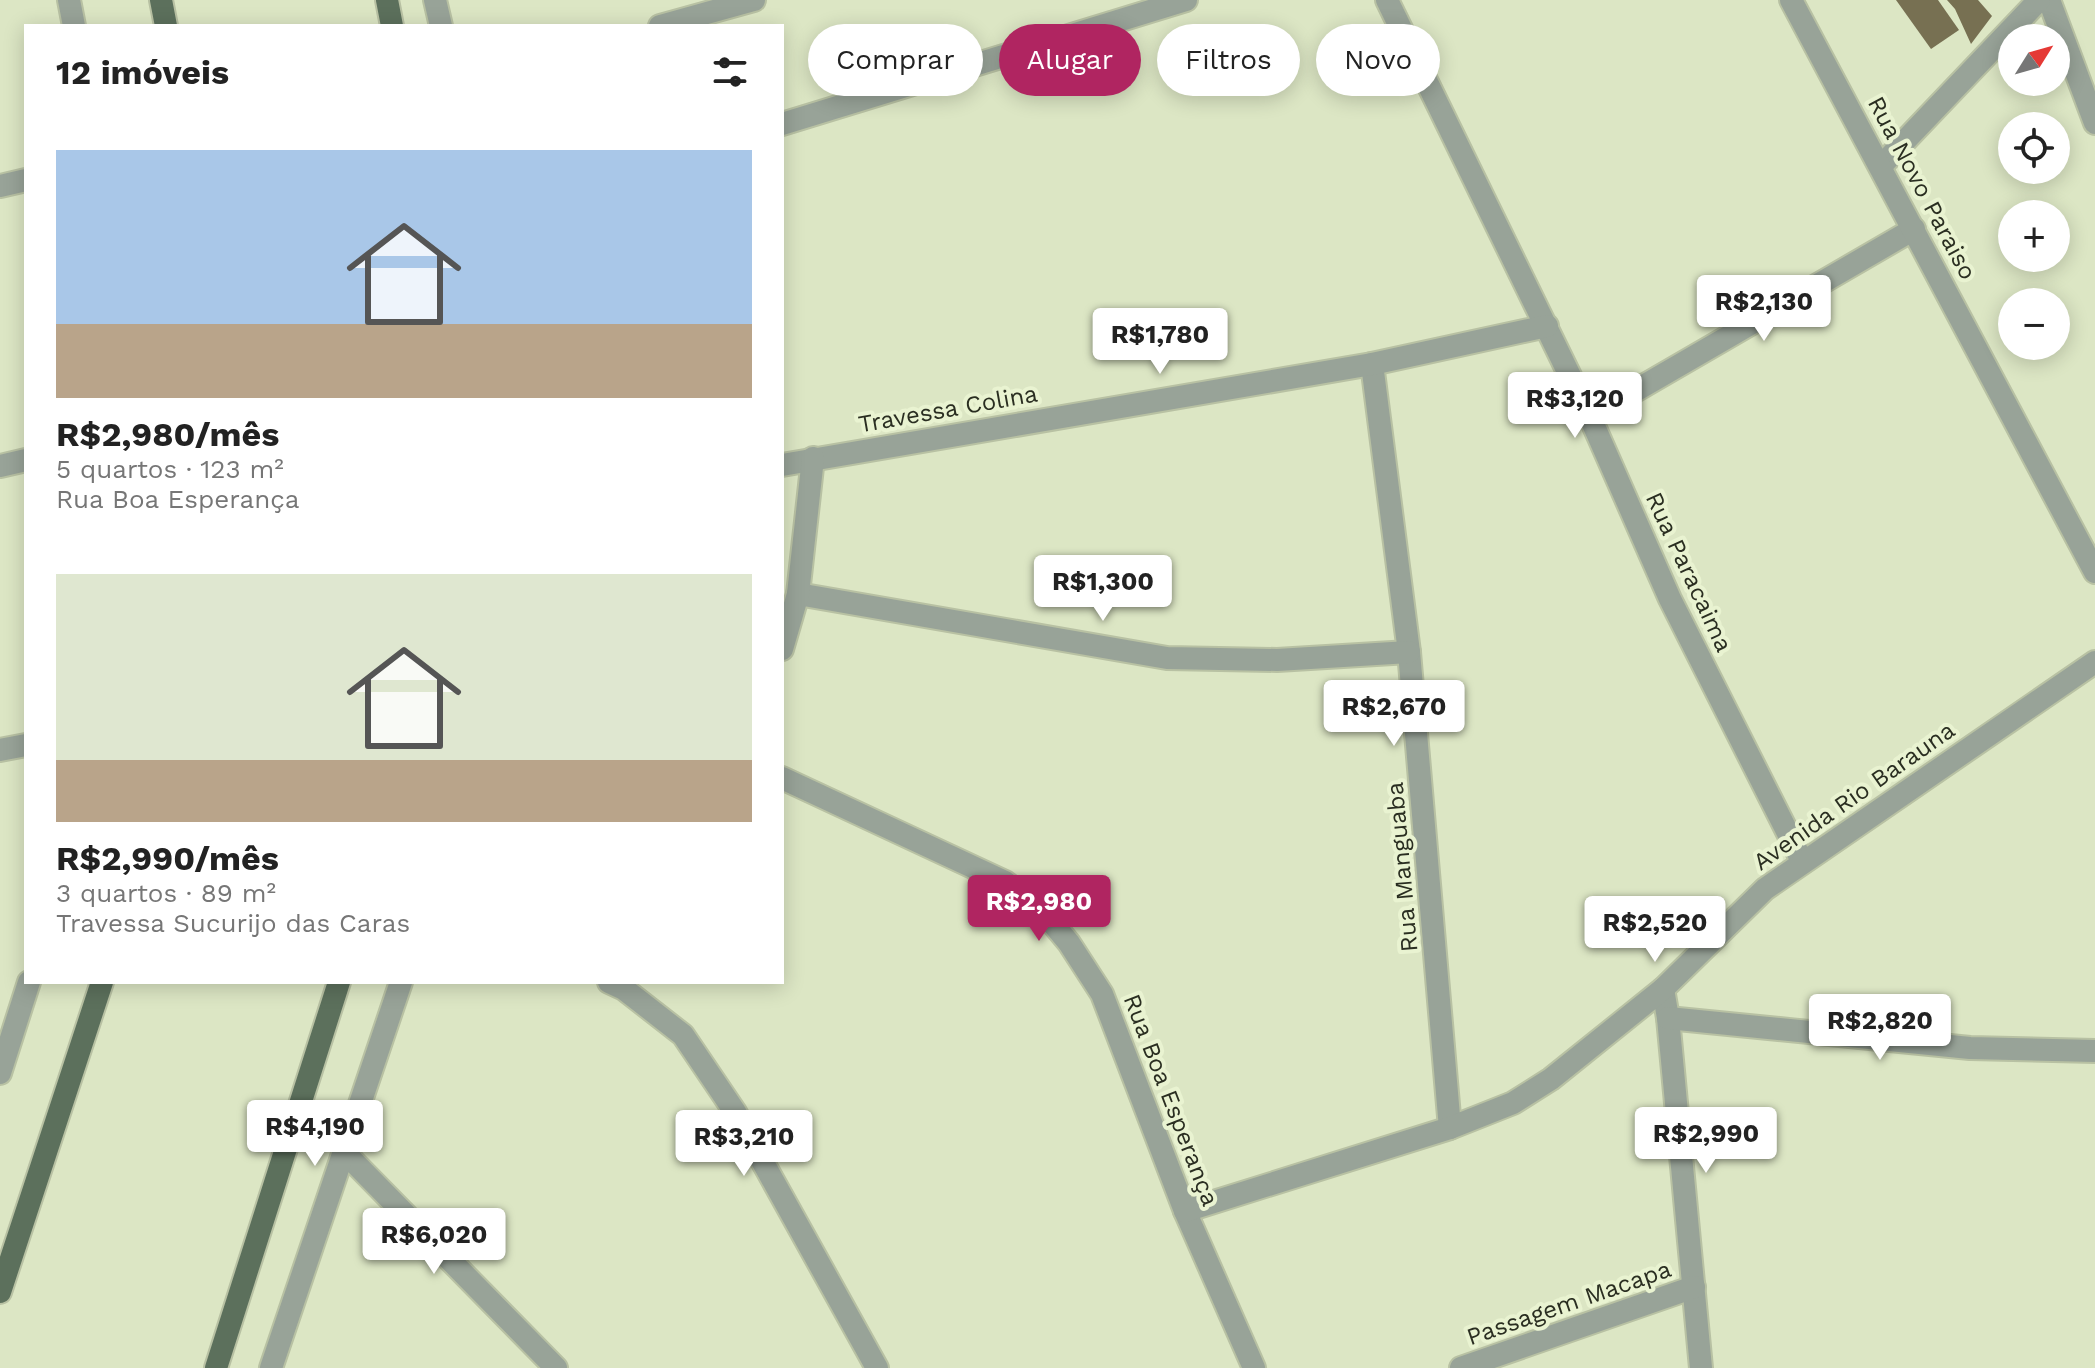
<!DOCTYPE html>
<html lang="pt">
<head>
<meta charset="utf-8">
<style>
  :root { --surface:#fff; --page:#f6f6f6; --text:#222; --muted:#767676; --accent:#b02561 }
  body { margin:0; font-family:"Work Sans",sans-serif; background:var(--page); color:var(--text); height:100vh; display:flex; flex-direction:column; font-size:30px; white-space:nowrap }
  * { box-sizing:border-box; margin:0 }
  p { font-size:26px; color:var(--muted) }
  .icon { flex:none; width:44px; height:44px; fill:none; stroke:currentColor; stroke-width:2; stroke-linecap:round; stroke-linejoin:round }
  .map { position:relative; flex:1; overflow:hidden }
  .drawer { position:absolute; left:24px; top:24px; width:760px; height:960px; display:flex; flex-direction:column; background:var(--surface); border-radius:0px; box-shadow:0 4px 20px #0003 }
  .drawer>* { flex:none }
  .hud { position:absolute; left:808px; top:24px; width:760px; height:72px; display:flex; gap:16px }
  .needle { width:52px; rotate:53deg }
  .tools { position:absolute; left:1998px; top:24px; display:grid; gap:16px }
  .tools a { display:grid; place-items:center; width:72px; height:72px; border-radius:50%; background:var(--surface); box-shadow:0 4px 20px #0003; font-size:40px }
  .price { position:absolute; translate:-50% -68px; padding:0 18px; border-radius:8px; background:#fff; color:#222; font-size:26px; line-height:52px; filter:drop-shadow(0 2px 4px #0008) }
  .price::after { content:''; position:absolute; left:50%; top:48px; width:24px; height:18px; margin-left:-12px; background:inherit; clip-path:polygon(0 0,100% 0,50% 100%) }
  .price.on { background:var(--accent); color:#fff }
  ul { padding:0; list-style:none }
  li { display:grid; align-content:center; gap:16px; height:424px; padding:0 32px }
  li span { display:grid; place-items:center; height:248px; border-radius:0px; color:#555 }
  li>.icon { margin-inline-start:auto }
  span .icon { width:144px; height:144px; fill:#fffc; stroke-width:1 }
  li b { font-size:34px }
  h2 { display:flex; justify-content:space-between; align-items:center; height:96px; padding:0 32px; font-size:34px }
  .tag { padding:0 28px; border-radius:36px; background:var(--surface); box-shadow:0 4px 20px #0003; font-size:28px; line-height:72px }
  .tag.on { background:var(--accent); color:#fff }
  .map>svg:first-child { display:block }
  .building { fill:#777052 }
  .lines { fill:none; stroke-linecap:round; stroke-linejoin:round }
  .minor-casing { stroke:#b8c1a3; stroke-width:26 }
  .tertiary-casing { stroke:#b8c1a3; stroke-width:26 }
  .primary-casing { stroke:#b8c1a3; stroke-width:26 }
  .minor { stroke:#98a398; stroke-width:22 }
  .tertiary { stroke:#98a398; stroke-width:22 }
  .primary { stroke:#5c705c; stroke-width:22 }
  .labels { text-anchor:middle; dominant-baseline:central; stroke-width:8; stroke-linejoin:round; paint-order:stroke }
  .street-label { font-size:24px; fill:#2a2e21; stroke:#e9f3d1 }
</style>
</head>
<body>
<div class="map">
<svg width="2095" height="1368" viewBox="0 0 2095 1368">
  <rect width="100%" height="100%" fill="#dce6c4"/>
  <g class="building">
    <path d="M1896,0H1938L1959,30L1931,49Z"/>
    <path d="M1947,0H1978L1992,16L1971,44L1955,9Z"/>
  </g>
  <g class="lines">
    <g class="minor-casing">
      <g id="minor">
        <path d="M69,0L74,26"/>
        <path d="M1387,0L1590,417L1670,599L1802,861"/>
        <path d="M2049,0L2095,123"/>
        <path d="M660,26L754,0"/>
        <path d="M782,124L1186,0"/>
        <path d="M1881,166L2039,0"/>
        <path d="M0,186L26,180"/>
        <path d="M1372,364L1409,652L1450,1128"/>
        <path d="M1590,417L1914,229"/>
        <path d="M782,465L1372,364L1547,326"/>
        <path d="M0,466L26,460"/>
        <path d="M798,594L1167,658L1277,660L1409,652"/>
        <path d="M782,649L798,594L813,458"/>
        <path d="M0,750L26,745"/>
        <path d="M609,982L624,989L683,1035L735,1112L877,1368"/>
        <path d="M1663,989L1668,1018L1701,1368"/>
        <path d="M1668,1018L1970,1048L2095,1051"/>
        <path d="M0,1073L29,982"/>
        <path d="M345,1153L556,1368"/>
        <path d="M1185,1211L1254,1368"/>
        <path d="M1461,1368L1694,1287"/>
      </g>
    </g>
    <g class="tertiary-casing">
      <g id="tertiary">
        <path d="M435,0L441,26"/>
        <path d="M1791,0L2095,572"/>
        <path d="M782,778L1005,882L1039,907L1069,943L1102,994L1185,1211L1450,1128L1513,1103L1551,1079L1663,989L1765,889L2095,662"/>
        <path d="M271,1368L401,982"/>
      </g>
    </g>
    <g class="primary-casing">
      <g id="primary">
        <path d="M161,0L166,26"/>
        <path d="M387,0L392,26"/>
        <path d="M0,1292L102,982"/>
        <path d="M216,1368L339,982"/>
      </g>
    </g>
    <use href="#minor" class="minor"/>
    <use href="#tertiary" class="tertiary"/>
    <use href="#primary" class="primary"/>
  </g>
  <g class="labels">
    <g class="street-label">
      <text transform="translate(1922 188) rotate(62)">Rua Novo Paraiso</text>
      <text transform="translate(948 409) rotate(-10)">Travessa Colina</text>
      <text transform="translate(1689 572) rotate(65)">Rua Paracaima</text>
      <text transform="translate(1854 796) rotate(-35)">Avenida Rio Barauna</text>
      <text transform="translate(1402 867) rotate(-95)">Rua Manguaba</text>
      <text transform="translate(1171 1100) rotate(69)">Rua Boa Esperança</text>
      <text transform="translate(1569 1303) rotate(-19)">Passagem Macapa</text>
    </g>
  </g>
</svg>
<div class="tools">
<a><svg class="needle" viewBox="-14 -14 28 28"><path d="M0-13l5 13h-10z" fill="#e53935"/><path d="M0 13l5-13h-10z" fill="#767676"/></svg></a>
<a><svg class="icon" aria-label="locate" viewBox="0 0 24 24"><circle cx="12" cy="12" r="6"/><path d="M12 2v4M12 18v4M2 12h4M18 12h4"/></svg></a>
<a>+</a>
<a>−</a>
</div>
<b class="price" style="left:1764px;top:343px">R$2,130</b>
<b class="price" style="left:1160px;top:376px">R$1,780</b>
<b class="price" style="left:1575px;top:440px">R$3,120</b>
<b class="price" style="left:1103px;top:623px">R$1,300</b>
<b class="price" style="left:1394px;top:748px">R$2,670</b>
<b class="price on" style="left:1039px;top:943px">R$2,980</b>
<b class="price" style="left:1655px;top:964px">R$2,520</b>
<b class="price" style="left:1880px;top:1062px">R$2,820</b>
<b class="price" style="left:315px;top:1168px">R$4,190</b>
<b class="price" style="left:1706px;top:1175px">R$2,990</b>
<b class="price" style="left:744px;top:1178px">R$3,210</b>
<b class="price" style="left:434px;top:1276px">R$6,020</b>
<div class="hud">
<a class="tag">Comprar</a>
<a class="tag on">Alugar</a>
<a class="tag">Filtros</a>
<a class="tag">Novo</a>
</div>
<section class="drawer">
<h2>12 imóveis<svg class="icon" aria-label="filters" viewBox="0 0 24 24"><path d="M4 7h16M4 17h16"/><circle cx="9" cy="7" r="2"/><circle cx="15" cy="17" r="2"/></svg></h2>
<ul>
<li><span style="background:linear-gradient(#a9c7e8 70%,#b9a48a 0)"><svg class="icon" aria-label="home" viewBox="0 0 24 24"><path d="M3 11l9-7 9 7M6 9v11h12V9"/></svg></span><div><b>R$2,980/mês</b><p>5 quartos · 123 m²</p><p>Rua Boa Esperança</p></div></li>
<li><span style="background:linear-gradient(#dfe7d0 75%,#b9a48a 0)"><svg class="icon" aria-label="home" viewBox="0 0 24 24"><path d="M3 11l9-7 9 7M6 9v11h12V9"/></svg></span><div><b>R$2,990/mês</b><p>3 quartos · 89 m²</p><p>Travessa Sucurijo das Caras</p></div></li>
</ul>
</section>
</div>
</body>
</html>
